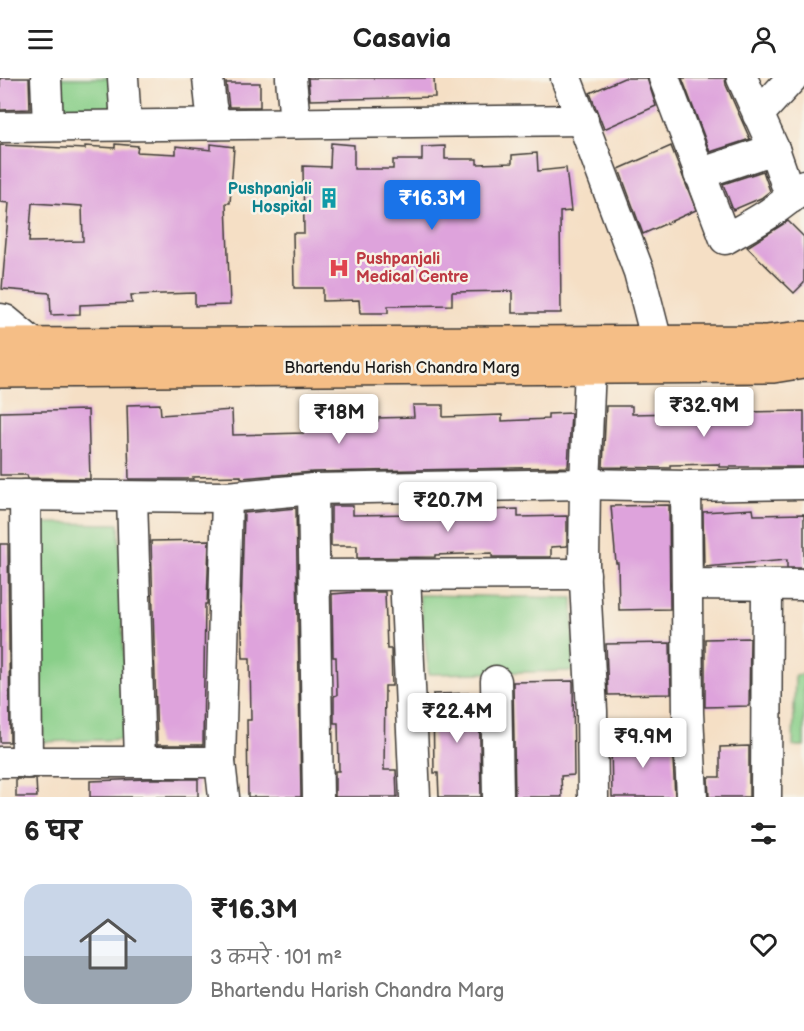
<!DOCTYPE html>
<html lang="hi">
<head>
<meta charset="utf-8">
<style>
  :root { --surface:#fff; --page:#f6f6f6; --text:#222; --muted:#767676; --accent:#1a73e8 }
  body { margin:0; font-family:"Balsamiq Sans","Playpen Sans Deva",sans-serif; background:var(--page); color:var(--text); height:100vh; display:flex; flex-direction:column; font-size:22px; white-space:nowrap }
  * { box-sizing:border-box; margin:0 }
  p { font-size:20px; color:var(--muted) }
  .icon { flex:none; width:33px; height:33px; fill:none; stroke:currentColor; stroke-width:2; stroke-linecap:round; stroke-linejoin:round }
  .map { position:relative; height:719px; overflow:hidden }
  .details { display:flex; flex-direction:column; background:var(--surface); flex:1 }
  .details>* { flex:none }
  .price { position:absolute; translate:-50% -51px; padding:0 14px; border-radius:6px; background:#fff; color:#222; font-size:20px; line-height:39px; filter:drop-shadow(0 2px 3px #0008) }
  .price::after { content:''; position:absolute; left:50%; top:36px; width:18px; height:14px; margin-left:-9px; background:inherit; clip-path:polygon(0 0,100% 0,50% 100%) }
  .price.active { background:var(--accent); color:#fff }
  ul { padding:0; list-style:none }
  li { display:flex; align-items:center; gap:18px; height:150px; padding:0 24px }
  li span { display:grid; place-items:center; flex:none; width:168px; height:120px; border-radius:18px; color:#555 }
  li>.icon { margin-inline-start:auto }
  span .icon { width:72px; height:72px; fill:#fffc; stroke-width:1 }
  li b { font-size:26px }
  h2 { display:flex; justify-content:space-between; align-items:center; height:72px; padding:0 24px; font-size:26px }
  header { display:flex; justify-content:space-between; align-items:center; height:78px; padding:0 24px; background:var(--surface); font-size:27px; font-weight:700 }
  .map>svg:first-child { display:block }
  .green { fill:#89cf89; stroke:#527652; stroke-width:1.5 }
  .building { fill:#dea3dc; fill-rule:evenodd }
  .lines { fill:none; stroke-linecap:round; stroke-linejoin:round }
  .minor-casing { stroke:#3d3935; stroke-width:33 }
  .major-casing { stroke:#3d3935; stroke-width:36 }
  .minor { stroke:#fff; stroke-width:30 }
  .major { stroke:#f5be86; stroke-width:33 }
  .labels { text-anchor:middle; dominant-baseline:central; stroke-width:5; stroke-linejoin:round; paint-order:stroke }
  .culture-label { font-size:16px; font-weight:bold; fill:#0d838f; stroke:#f7f3e8; text-anchor:end }
  .health-label { font-size:16px; font-weight:bold; fill:#be3a42; stroke:#f7f3e8; text-anchor:start }
  .street-label { font-size:16px; fill:#1c1c1c; stroke:#f7f3e8 }
</style>
</head>
<body>
<header><svg class="icon" aria-label="menu" viewBox="0 0 24 24"><path d="M4 6h16M4 12h16M4 18h16"/></svg>Casavia<svg class="icon" aria-label="person" viewBox="0 0 24 24"><circle cx="12" cy="8" r="4"/><path d="M4 21q1-7 8-7t8 7"/></svg></header>
<div class="map">
<svg width="804" height="719" viewBox="0 0 804 719">
  <rect width="100%" height="100%" fill="#f7f3e8"/>
  <filter id="ink" filterUnits="userSpaceOnUse"><feTurbulence type="fractalNoise" baseFrequency=".0167" numOctaves="2"/><feDisplacementMap in="SourceGraphic" scale="12" xChannelSelector="R" yChannelSelector="G"/><feConvolveMatrix kernelMatrix="1 2 1 2 8 2 1 2 1" color-interpolation-filters="sRGB"/></filter>
  <filter id="wash" filterUnits="userSpaceOnUse"><feTurbulence type="fractalNoise" baseFrequency=".008" numOctaves="4" result="noise"/><feDisplacementMap in="SourceGraphic" scale="24" xChannelSelector="R" yChannelSelector="G"/><feGaussianBlur stdDeviation="1.35" result="paint"/><feColorMatrix in="noise" values="0 0 0 0 0 0 0 0 0 0 0 0 0 0 0 0 0 1.4 0 .05"/><feComposite in="paint" operator="in"/></filter>
  <g filter="url(#wash)">
    <rect width="100%" height="100%" fill="#f5dfc5"/>
    <g class="green">
      <path d="M50,0H118L119,31L51,32Z"/>
      <path d="M38,445L119,446L127,661L43,664Z"/>
      <path d="M419,517L573,520L574,593L429,596Z"/>
      <path d="M804,596V668H793L795,597Z"/>
    </g>
    <g id="blocks">
      <g class="building">
        <path d="M0,0H29L30,31L0,32Z"/>
        <path d="M308,0H434L435,19L310,22Z"/>
        <path d="M624,0H647L656,28L604,51L590,15Z"/>
        <path d="M682,0H725L726,7L750,61L710,74Z"/>
        <path d="M226,5H260V29H229Z"/>
        <path d="M331,65L354,67V91H393V82H422V69L445,68V81H477V86L512,85V77L537,75L538,93L566,90L571,133L560,134L561,235H512V213L452,214V227L388,228V235H360L359,222L323,223V210H294L293,155H304L303,88L330,89Z"/>
        <path d="M115,66L138,68L137,74L176,76V68L211,72V66L234,69L230,125H226L230,227L195,228V215L131,217L132,225L80,227V236L51,237L50,215L2,211L9,125L0,124V67L85,71V68L115,70ZM32,125L82,128L83,163L29,164Z"/>
        <path d="M671,68L696,132L643,156L619,91Z"/>
        <path d="M763,93L770,113L761,120L733,132L723,106Z"/>
        <path d="M788,143L804,159V205L794,215L747,169Z"/>
        <path d="M160,326L161,337L232,332L233,357L304,355L303,339H334V345L378,343V340L414,339L413,327H443V339L502,337V343L548,341V336L571,335L568,389L313,394L241,400V398L193,399L194,401H129L127,327Z"/>
        <path d="M747,326V334L804,333V389H719V386L670,387V390L603,389L606,328H632V336L679,335V331L718,330V327Z"/>
        <path d="M88,332L90,401L28,400L27,397H0V334Z"/>
        <path d="M438,426H458V433L518,431V439L567,438V468L551,469V479H492V475L435,477V479L357,480V468H331V428H353V437L413,436V432L438,431Z"/>
        <path d="M669,427L670,531L619,532L618,485H616L611,428Z"/>
        <path d="M296,430L301,719H248L247,642H251L250,580H243L241,535L244,435Z"/>
        <path d="M753,431L754,437L804,436V490H787V482L704,489L703,434Z"/>
        <path d="M209,462L207,526H205L203,667H157L151,463Z"/>
        <path d="M0,466H8L10,664H0Z"/>
        <path d="M358,514H385L387,571H391L392,608H385L384,692H396L397,719H335V693H339L338,645H334V618L337,617L336,579H333L332,516Z"/>
        <path d="M750,560L749,628L705,629V561Z"/>
        <path d="M670,565L671,616L608,617L606,566Z"/>
        <path d="M573,603L574,697L561,698L562,719H515L513,604Z"/>
        <path d="M479,615L481,719H439L438,695H434L433,616Z"/>
        <path d="M672,663L675,719H612L611,664Z"/>
        <path d="M749,668V719H709L708,699H720V669Z"/>
        <path d="M16,701H36L37,719H16Z"/>
        <path d="M147,701H198V719H90V703Z"/>
      </g>
    </g>
  </g>
  <g filter="url(#ink)">
    <use href="#blocks" fill-opacity="0" stroke="#3d3935" stroke-width="1.5"/>
    <g class="lines">
      <g class="minor-casing">
        <g id="minor">
          <path d="M46,0L48,48"/>
          <path d="M123,0L126,46"/>
          <path d="M208,0L211,28L216,46"/>
          <path d="M291,0L295,45"/>
          <path d="M566,0L639,194L657,264"/>
          <path d="M664,0L725,161C754,145 781,131 804,107"/>
          <path d="M742,0L774,71L791,120"/>
          <path d="M758,37L792,0"/>
          <path d="M0,49L583,42"/>
          <path d="M699,96L774,71"/>
          <path d="M0,241L5,242L35,267"/>
          <path d="M590,289L585,406L584,486L592,633L593,719"/>
          <path d="M686,408L688,635L692,719"/>
          <path d="M313,411L318,719"/>
          <path d="M0,417L227,419L313,411L585,406L686,408L804,406"/>
          <path d="M25,417L27,685"/>
          <path d="M132,419L140,683"/>
          <path d="M315,497L585,496"/>
          <path d="M405,497L415,719"/>
          <path d="M687,506L804,507"/>
          <path d="M496,603L498,719"/>
          <path d="M0,684H220"/>
          <path d="M224,719L220,684L227,419"/>
          <path d="M766,719L767,507"/>
        </g>
      </g>
      <g class="major-casing">
        <g id="major">
          <path d="M0,267L767,264L804,260"/>
          <path d="M0,293L773,288L804,283"/>
        </g>
      </g>
      <use href="#minor" class="minor"/>
      <use href="#major" class="major"/>
    </g>
  </g>
  <defs>
    <g id="building-bare" transform="scale(1.62)"><path d="M-4-6H4V6H1V3H-1V6H-4ZM-2.5-4.3h1.7v1.8h-1.7ZM.8-4.3h1.7v1.8H.8ZM-2.5-1h1.7V.8h-1.7ZM.8-1h1.7V.8H.8Z" fill="#0f9aa8" stroke="#f7f3e8" stroke-width="2.5" paint-order="stroke"/></g>
    <g id="hospital-bare" transform="scale(1.62)"><path d="M-5-5h3v3.5h4V-5h3V5h-3V1.5h-4V5h-3Z" fill="#e0444e" stroke="#f7f3e8" stroke-width="2.5" paint-order="stroke"/></g>
  </defs>
  <g fill-rule="evenodd">
    <use href="#building-bare" x="329" y="120"/>
    <use href="#hospital-bare" x="339" y="190"/>
  </g>
  <g class="labels">
    <g class="culture-label">
      <text x="312" y="111">Pushpanjali<tspan x="312" dy="18">Hospital</tspan></text>
    </g>
    <g class="health-label">
      <text x="356" y="181">Pushpanjali<tspan x="356" dy="18">Medical Centre</tspan></text>
    </g>
    <g class="street-label">
      <text x="402" y="290">Bhartendu Harish Chandra Marg</text>
    </g>
  </g>
</svg>
<b class="price active" style="left:432px;top:153px">₹16.3M</b>
<b class="price" style="left:704px;top:360px">₹32.9M</b>
<b class="price" style="left:339px;top:367px">₹18M</b>
<b class="price" style="left:448px;top:455px">₹20.7M</b>
<b class="price" style="left:457px;top:666px">₹22.4M</b>
<b class="price" style="left:643px;top:691px">₹9.9M</b>
</div>
<section class="details">
<h2>6 घर<svg class="icon" aria-label="filters" viewBox="0 0 24 24"><path d="M4 7h16M4 17h16"/><circle cx="9" cy="7" r="2"/><circle cx="15" cy="17" r="2"/></svg></h2>
<ul>
<li><span style="background:linear-gradient(#c9d6e8 60%,#9aa5b1 0)"><svg class="icon" aria-label="home" viewBox="0 0 24 24"><path d="M3 11l9-7 9 7M6 9v11h12V9"/></svg></span><div><b>₹16.3M</b><p>3 कमरे · 101 m²</p><p>Bhartendu Harish Chandra Marg</p></div><svg class="icon" aria-label="heart" viewBox="0 0 24 24"><path d="M12 20l-8-8c-3-5 5-10 8-4 3-6 11-1 8 4z"/></svg></li>
</ul>
</section>
</body>
</html>
